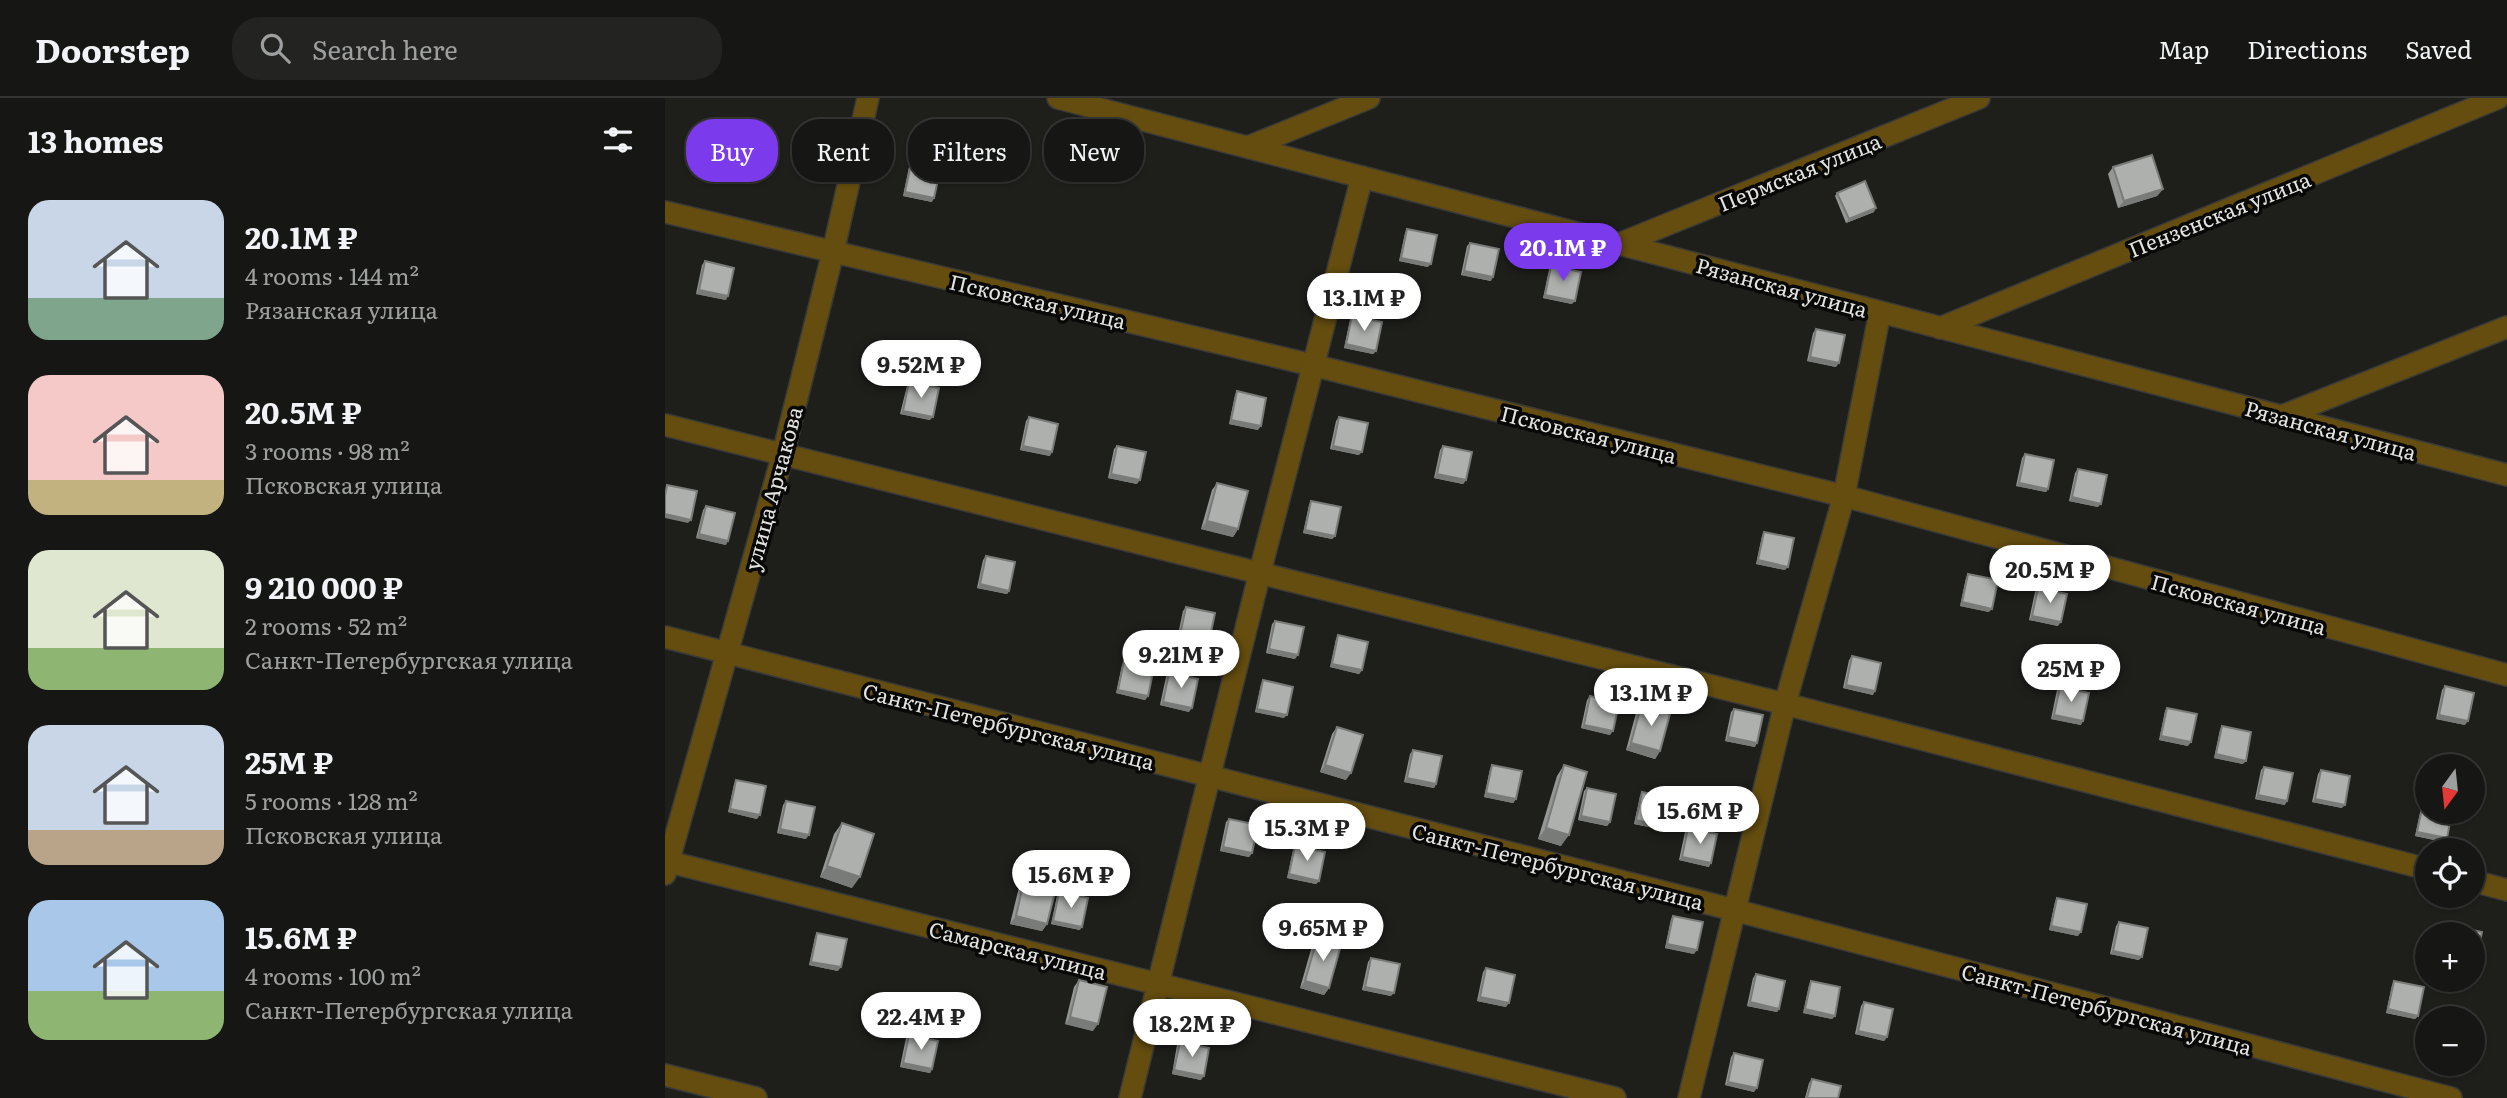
<!DOCTYPE html>
<html lang="en">
<head>
<meta charset="utf-8">
<style>
  :root { --surface:#161714; --page:#232422; --text:#f1f3f6; --muted:#9e9fa0; --line:#353634; --accent:#7c3aed }
  body { margin:0; font-family:Literata,serif; background:var(--page); color:var(--text); height:100vh; display:flex; flex-direction:column; font-size:26px; white-space:nowrap }
  * { box-sizing:border-box; margin:0 }
  p { font-size:23px; color:var(--muted) }
  .icon { flex:none; width:38px; height:38px; fill:none; stroke:currentColor; stroke-width:2; stroke-linecap:round; stroke-linejoin:round }
  .map { position:relative; flex:1; overflow:hidden }
  .details { display:flex; flex-direction:column; background:var(--surface); width:665px }
  .details>* { flex:none }
  .banner { position:absolute; left:21px; top:21px; width:665px; height:63px; display:flex; gap:14px }
  .needle { width:46px; rotate:195deg }
  .buttons { position:absolute; left:1750px; top:656px; display:grid; gap:14px }
  .buttons a { display:grid; place-items:center; width:70px; height:70px; border-radius:50%; background:var(--surface); box-shadow:0 2px 5px #0004,0 0 0 2px var(--line); font-size:35px }
  .price { position:absolute; translate:-50% -60px; padding:0 16px; border-radius:24px; background:#fff; color:#222; font-size:23px; line-height:46px; filter:drop-shadow(0 2px 4px #0008) }
  .price::after { content:''; position:absolute; left:50%; top:42px; width:21px; height:16px; margin-left:-10px; background:inherit; clip-path:polygon(0 0,100% 0,50% 100%) }
  .price.on { background:var(--accent); color:#fff }
  ul { padding:0; list-style:none }
  li { display:flex; align-items:center; gap:21px; height:175px; padding:0 28px }
  li span { display:grid; place-items:center; flex:none; width:196px; height:140px; border-radius:21px; color:#555 }
  li>.icon { margin-inline-start:auto }
  span .icon { width:84px; height:84px; fill:#fffc; stroke-width:1 }
  li b { font-size:30px }
  h2 { display:flex; justify-content:space-between; align-items:center; height:84px; padding:0 28px; font-size:30px }
  .pill { padding:0 24px; border-radius:28px; background:var(--surface); box-shadow:0 2px 5px #0004,0 0 0 2px var(--line); font-size:24px; line-height:63px }
  .pill.on { background:var(--accent); color:#fff }
  header { display:flex; align-items:center; gap:42px; box-sizing:border-box; height:98px; padding:0 35px; background:var(--surface); border-bottom:2px solid var(--line) }
  header strong { font-size:33px }
  nav { display:flex; gap:38px; margin-inline-start:auto; font-size:24px }
  .search { width:490px; height:63px; background:var(--page); display:flex; align-items:center; gap:18px; box-sizing:border-box; padding:0 24px; border-radius:28px; color:var(--muted); font-size:26px }
  main { display:flex; flex:1; min-height:0 }
  .map>svg:first-child { display:block }
  .lines { fill:none; stroke-linecap:round; stroke-linejoin:round }
  .minor-casing { stroke:#3a3b37; stroke-width:24 }
  .minor { stroke:#654d0f; stroke-width:21 }
  .wall { fill:#959794 }
  .shaded-wall { fill:#797b78 }
  .building { fill:#adb0ac; stroke:#797b78; stroke-width:2 }
  .labels { text-anchor:middle; dominant-baseline:central; stroke-width:7; stroke-linejoin:round; paint-order:stroke }
  .street-label { font-size:21px; fill:#e3e4e1; stroke:#080807 }
</style>
</head>
<body>
<header>
<strong>Doorstep</strong>
<div class="search"><svg class="icon" aria-label="search" viewBox="0 0 24 24"><circle cx="10" cy="10" r="6"/><path d="M15 15l6 6"/></svg>Search here</div>
<nav><a>Map</a><a>Directions</a><a>Saved</a></nav>
</header>
<main>
<section class="details">
<h2>13 homes<svg class="icon" aria-label="filters" viewBox="0 0 24 24"><path d="M4 7h16M4 17h16"/><circle cx="9" cy="7" r="2"/><circle cx="15" cy="17" r="2"/></svg></h2>
<ul>
<li><span style="background:linear-gradient(#c9d6e8 70%,#7fa58c 0)"><svg class="icon" aria-label="home" viewBox="0 0 24 24"><path d="M3 11l9-7 9 7M6 9v11h12V9"/></svg></span><div><b>20.1M ₽</b><p>4 rooms · 144 m²</p><p>Рязанская улица</p></div></li>
<li><span style="background:linear-gradient(#f6c9c9 75%,#c2b280 0)"><svg class="icon" aria-label="home" viewBox="0 0 24 24"><path d="M3 11l9-7 9 7M6 9v11h12V9"/></svg></span><div><b>20.5M ₽</b><p>3 rooms · 98 m²</p><p>Псковская улица</p></div></li>
<li><span style="background:linear-gradient(#dfe7d0 70%,#8fb573 0)"><svg class="icon" aria-label="home" viewBox="0 0 24 24"><path d="M3 11l9-7 9 7M6 9v11h12V9"/></svg></span><div><b>9 210 000 ₽</b><p>2 rooms · 52 m²</p><p>Санкт-Петербургская улица</p></div></li>
<li><span style="background:linear-gradient(#c9d6e8 75%,#b9a48a 0)"><svg class="icon" aria-label="home" viewBox="0 0 24 24"><path d="M3 11l9-7 9 7M6 9v11h12V9"/></svg></span><div><b>25M ₽</b><p>5 rooms · 128 m²</p><p>Псковская улица</p></div></li>
<li><span style="background:linear-gradient(#a9c7e8 65%,#8fb573 0)"><svg class="icon" aria-label="home" viewBox="0 0 24 24"><path d="M3 11l9-7 9 7M6 9v11h12V9"/></svg></span><div><b>15.6M ₽</b><p>4 rooms · 100 m²</p><p>Санкт-Петербургская улица</p></div></li>
</ul>
</section>
<div class="map">
<svg width="1842" height="1000" viewBox="0 0 1842 1000">
  <rect width="100%" height="100%" fill="#1e1f1b"/>
  <g class="lines">
    <g class="minor-casing">
      <g id="minor">
        <path d="M393,0L1842,377"/>
        <path d="M583,49L704,0"/>
        <path d="M0,114L647,267L1179,398L1842,577"/>
        <path d="M954,146L1314,0"/>
        <path d="M1275,230L1833,0"/>
        <path d="M1617,318L1842,229"/>
        <path d="M0,327L1120,606L1762,771"/>
        <path d="M0,539L1069,812L1786,1000"/>
        <path d="M0,763L950,1000"/>
        <path d="M0,776L118,356L168,154L203,0"/>
        <path d="M1808,783L1842,792"/>
        <path d="M0,977L91,1000"/>
        <path d="M465,1000L595,474L697,79"/>
        <path d="M1024,1000L1120,606L1179,398L1215,214"/>
      </g>
    </g>
    <use href="#minor" class="minor"/>
  </g>
  <g class="wall">
    <path d="M246,66L267,104L238,98L244,69Z"/>
    <path d="M1448,69L1498,91L1492,98L1453,110L1443,76Z"/>
    <path d="M1172,95L1209,114L1181,125L1170,98Z"/>
    <path d="M742,131L763,169L734,163L740,135Z"/>
    <path d="M805,145L826,183L796,177L802,148Z"/>
    <path d="M40,163L61,202L31,196L37,167Z"/>
    <path d="M886,168L907,206L878,200L884,172Z"/>
    <path d="M687,218L711,253L708,256L679,250L685,222Z"/>
    <path d="M1151,231L1171,269L1142,263L1148,235Z"/>
    <path d="M244,284L265,322L235,316L242,288Z"/>
    <path d="M572,293L593,332L564,326L570,297Z"/>
    <path d="M364,319L385,358L355,352L361,323Z"/>
    <path d="M674,319L694,357L665,351L671,323Z"/>
    <path d="M452,348L472,386L443,380L449,351Z"/>
    <path d="M778,348L801,382L798,386L769,380L775,352Z"/>
    <path d="M1360,356L1383,391L1381,394L1351,388L1357,360Z"/>
    <path d="M1413,371L1433,409L1404,403L1410,375Z"/>
    <path d="M552,385L573,431L568,439L536,431L547,392Z"/>
    <path d="M646,403L670,438L667,441L638,435L644,407Z"/>
    <path d="M41,408L61,447L31,440L38,412Z"/>
    <path d="M1099,434L1120,472L1091,466L1097,438Z"/>
    <path d="M321,458L344,493L342,496L312,490L318,462Z"/>
    <path d="M1303,476L1324,514L1295,508L1301,480Z"/>
    <path d="M1373,490L1393,528L1364,522L1370,494Z"/>
    <path d="M521,509L544,544L542,547L512,541L518,513Z"/>
    <path d="M610,523L630,561L601,555L607,526Z"/>
    <path d="M673,537L697,572L694,576L665,569L671,541Z"/>
    <path d="M1187,558L1208,597L1178,590L1184,562Z"/>
    <path d="M459,563L483,598L480,602L451,595L457,567Z"/>
    <path d="M504,575L524,614L495,607L501,579Z"/>
    <path d="M598,582L619,620L590,614L596,586Z"/>
    <path d="M1780,588L1800,627L1771,621L1777,592Z"/>
    <path d="M1395,589L1416,627L1386,621L1392,592Z"/>
    <path d="M925,598L945,637L916,630L922,602Z"/>
    <path d="M976,608L995,653L990,661L961,652L971,615Z"/>
    <path d="M1502,610L1523,648L1494,642L1500,613Z"/>
    <path d="M1069,611L1090,649L1060,643L1066,614Z"/>
    <path d="M1557,628L1578,666L1549,660L1555,632Z"/>
    <path d="M672,629L681,682L655,674L667,636Z"/>
    <path d="M748,652L771,686L769,690L739,684L745,656Z"/>
    <path d="M827,667L851,701L848,705L819,699L825,671Z"/>
    <path d="M899,667L896,748L873,741L892,678Z"/>
    <path d="M1599,669L1620,707L1590,701L1596,672Z"/>
    <path d="M1656,672L1677,710L1647,704L1653,676Z"/>
    <path d="M71,682L92,721L63,714L69,686Z"/>
    <path d="M922,690L945,724L942,728L913,722L919,693Z"/>
    <path d="M977,694L998,732L969,726L975,698Z"/>
    <path d="M121,703L141,741L112,735L118,707Z"/>
    <path d="M1758,706L1779,744L1750,738L1756,710Z"/>
    <path d="M564,721L587,755L584,759L555,753L561,724Z"/>
    <path d="M177,725L187,790L155,779L169,736Z"/>
    <path d="M1023,730L1044,769L1014,762L1020,734Z"/>
    <path d="M630,748L654,783L651,786L622,780L628,752Z"/>
    <path d="M360,778L382,826L377,833L345,826L355,785Z"/>
    <path d="M394,794L415,832L386,826L392,798Z"/>
    <path d="M1392,800L1413,838L1384,832L1390,804Z"/>
    <path d="M1008,818L1029,856L1000,850L1006,821Z"/>
    <path d="M1454,824L1474,862L1445,856L1451,828Z"/>
    <path d="M152,835L173,873L144,867L150,839Z"/>
    <path d="M652,841L664,890L659,897L635,890L647,848Z"/>
    <path d="M706,860L726,898L697,892L703,864Z"/>
    <path d="M821,870L841,909L812,903L818,874Z"/>
    <path d="M1091,876L1114,911L1112,914L1082,908L1088,880Z"/>
    <path d="M414,882L428,933L400,926L409,889Z"/>
    <path d="M1146,883L1170,918L1167,921L1138,915L1144,887Z"/>
    <path d="M1729,883L1753,918L1750,921L1721,915L1727,887Z"/>
    <path d="M1199,904L1222,939L1219,943L1190,936L1196,908Z"/>
    <path d="M244,937L267,971L265,975L235,969L241,940Z"/>
    <path d="M515,944L536,982L507,976L512,947Z"/>
    <path d="M1069,955L1089,994L1060,987L1066,959Z"/>
    <path d="M1147,981L1173,1000H1140L1144,985Z"/>
  </g>
  <g class="shaded-wall">
    <path d="M1498,91L1492,98L1453,110L1459,103Z"/>
    <path d="M240,94L269,100L267,104L238,98Z"/>
    <path d="M1211,110L1209,114L1181,125L1184,121Z"/>
    <path d="M736,160L766,166L763,169L734,163Z"/>
    <path d="M799,173L828,179L826,183L796,177Z"/>
    <path d="M34,192L63,198L61,202L31,196Z"/>
    <path d="M880,197L910,203L907,206L878,200Z"/>
    <path d="M681,246L711,253L708,256L679,250Z"/>
    <path d="M1145,259L1174,265L1171,269L1142,263Z"/>
    <path d="M238,313L268,319L265,322L235,316Z"/>
    <path d="M566,322L596,328L593,332L564,326Z"/>
    <path d="M358,348L387,354L385,358L355,352Z"/>
    <path d="M668,348L697,354L694,357L665,351Z"/>
    <path d="M446,376L475,382L472,386L443,380Z"/>
    <path d="M772,376L801,382L798,386L769,380Z"/>
    <path d="M1354,385L1383,391L1381,394L1351,388Z"/>
    <path d="M1407,399L1436,406L1433,409L1404,403Z"/>
    <path d="M0,416L26,422L23,425L0,420Z"/>
    <path d="M542,423L573,431L568,439L536,431Z"/>
    <path d="M640,432L670,438L667,441L638,435Z"/>
    <path d="M34,436L63,443L61,447L31,440Z"/>
    <path d="M1093,462L1123,469L1120,472L1091,466Z"/>
    <path d="M315,486L344,493L342,496L312,490Z"/>
    <path d="M1297,504L1327,511L1324,514L1295,508Z"/>
    <path d="M1367,518L1396,524L1393,528L1364,522Z"/>
    <path d="M515,537L544,544L542,547L512,541Z"/>
    <path d="M604,551L633,557L630,561L601,555Z"/>
    <path d="M667,566L697,572L694,576L665,569Z"/>
    <path d="M1181,587L1210,593L1208,597L1178,590Z"/>
    <path d="M453,592L483,598L480,602L451,595Z"/>
    <path d="M498,604L527,610L524,614L495,607Z"/>
    <path d="M592,611L622,617L619,620L590,614Z"/>
    <path d="M1389,617L1418,623L1416,627L1386,621Z"/>
    <path d="M1774,617L1803,623L1800,627L1771,621Z"/>
    <path d="M919,627L948,633L945,637L916,630Z"/>
    <path d="M1496,638L1526,644L1523,648L1494,642Z"/>
    <path d="M1063,639L1092,645L1090,649L1060,643Z"/>
    <path d="M966,645L995,653L990,661L961,652Z"/>
    <path d="M1551,656L1581,663L1578,666L1549,660Z"/>
    <path d="M660,667L686,675L681,682L655,674Z"/>
    <path d="M742,680L771,686L769,690L739,684Z"/>
    <path d="M821,695L851,701L848,705L819,699Z"/>
    <path d="M1593,697L1622,703L1620,707L1590,701Z"/>
    <path d="M1650,701L1680,707L1677,710L1647,704Z"/>
    <path d="M65,711L95,717L92,721L63,714Z"/>
    <path d="M916,718L945,724L942,728L913,722Z"/>
    <path d="M971,722L1000,729L998,732L969,726Z"/>
    <path d="M881,730L904,737L896,748L873,741Z"/>
    <path d="M115,731L144,737L141,741L112,735Z"/>
    <path d="M1752,734L1782,740L1779,744L1750,738Z"/>
    <path d="M558,749L587,755L584,759L555,753Z"/>
    <path d="M1017,759L1046,765L1044,769L1014,762Z"/>
    <path d="M162,768L195,779L187,790L155,779Z"/>
    <path d="M624,776L654,783L651,786L622,780Z"/>
    <path d="M351,818L382,826L377,833L345,826Z"/>
    <path d="M388,823L417,829L415,832L386,826Z"/>
    <path d="M1386,828L1416,834L1413,838L1384,832Z"/>
    <path d="M1002,846L1032,852L1029,856L1000,850Z"/>
    <path d="M1448,853L1477,859L1474,862L1445,856Z"/>
    <path d="M146,864L176,869L173,873L144,867Z"/>
    <path d="M640,883L664,890L659,897L635,890Z"/>
    <path d="M700,889L729,895L726,898L697,892Z"/>
    <path d="M815,899L844,905L841,909L812,903Z"/>
    <path d="M1085,904L1114,911L1112,914L1082,908Z"/>
    <path d="M1140,911L1170,918L1167,921L1138,915Z"/>
    <path d="M1723,911L1753,918L1750,921L1721,915Z"/>
    <path d="M405,919L433,926L428,933L400,926Z"/>
    <path d="M1193,933L1222,939L1219,943L1190,936Z"/>
    <path d="M238,965L267,971L265,975L235,969Z"/>
    <path d="M509,972L539,978L536,982L507,976Z"/>
    <path d="M1063,984L1092,990L1089,994L1060,987Z"/>
  </g>
  <g class="building">
    <path d="M1487,57L1498,91L1459,103L1448,69Z"/>
    <path d="M246,66L275,72L269,100L240,94Z"/>
    <path d="M1200,83L1211,110L1184,121L1172,95Z"/>
    <path d="M742,131L772,137L766,166L736,160Z"/>
    <path d="M805,145L834,151L828,179L799,173Z"/>
    <path d="M40,163L69,170L63,198L34,192Z"/>
    <path d="M886,168L916,174L910,203L880,197Z"/>
    <path d="M687,218L717,224L711,253L681,246Z"/>
    <path d="M1151,231L1180,237L1174,265L1145,259Z"/>
    <path d="M244,284L274,290L268,319L238,313Z"/>
    <path d="M572,293L601,300L596,328L566,322Z"/>
    <path d="M364,319L393,326L387,354L358,348Z"/>
    <path d="M674,319L703,325L697,354L668,348Z"/>
    <path d="M452,348L481,354L475,382L446,376Z"/>
    <path d="M778,348L807,354L801,382L772,376Z"/>
    <path d="M1360,356L1389,362L1383,391L1354,385Z"/>
    <path d="M1413,371L1442,377L1436,406L1407,399Z"/>
    <path d="M552,385L583,393L573,431L542,423Z"/>
    <path d="M2,387L32,393L26,422L0,416V398Z"/>
    <path d="M646,403L676,409L670,438L640,432Z"/>
    <path d="M41,408L70,415L63,443L34,436Z"/>
    <path d="M1099,434L1129,440L1123,469L1093,462Z"/>
    <path d="M321,458L350,464L344,493L315,486Z"/>
    <path d="M1303,476L1333,482L1327,511L1297,504Z"/>
    <path d="M1373,490L1402,496L1396,524L1367,518Z"/>
    <path d="M521,509L550,515L544,544L515,537Z"/>
    <path d="M610,523L639,529L633,557L604,551Z"/>
    <path d="M673,537L703,544L697,572L667,566Z"/>
    <path d="M1187,558L1216,565L1210,593L1181,587Z"/>
    <path d="M459,563L489,569L483,598L453,592Z"/>
    <path d="M504,575L533,581L527,610L498,604Z"/>
    <path d="M598,582L628,589L622,617L592,611Z"/>
    <path d="M1780,588L1809,595L1803,623L1774,617Z"/>
    <path d="M1395,589L1424,595L1418,623L1389,617Z"/>
    <path d="M925,598L954,605L948,633L919,627Z"/>
    <path d="M976,608L1005,616L995,653L966,645Z"/>
    <path d="M1502,610L1532,616L1526,644L1496,638Z"/>
    <path d="M1069,611L1098,617L1092,645L1063,639Z"/>
    <path d="M1557,628L1586,634L1581,663L1551,656Z"/>
    <path d="M672,629L698,637L686,675L660,667Z"/>
    <path d="M748,652L777,658L771,686L742,680Z"/>
    <path d="M827,667L857,673L851,701L821,695Z"/>
    <path d="M899,667L922,674L904,737L881,730Z"/>
    <path d="M1599,669L1628,675L1622,703L1593,697Z"/>
    <path d="M1656,672L1685,678L1680,707L1650,701Z"/>
    <path d="M71,682L101,688L95,717L65,711Z"/>
    <path d="M922,690L951,696L945,724L916,718Z"/>
    <path d="M977,694L1006,700L1000,729L971,722Z"/>
    <path d="M121,703L150,709L144,737L115,731Z"/>
    <path d="M1758,706L1762,707V714H1787L1782,740L1752,734Z"/>
    <path d="M564,721L593,727L587,755L558,749Z"/>
    <path d="M177,725L209,736L195,779L162,768Z"/>
    <path d="M1023,730L1052,736L1046,765L1017,759Z"/>
    <path d="M630,748L660,754L654,783L624,776Z"/>
    <path d="M360,778L392,786L382,826L351,818Z"/>
    <path d="M394,794L423,800L417,829L388,823Z"/>
    <path d="M1392,800L1422,806L1416,834L1386,828Z"/>
    <path d="M1008,818L1038,824L1032,852L1002,846Z"/>
    <path d="M1454,824L1483,830L1477,859L1448,853Z"/>
    <path d="M1787,828L1817,834L1811,862H1808V836H1785Z"/>
    <path d="M152,835L182,841L176,869L146,864Z"/>
    <path d="M652,841L676,847L664,890L640,883Z"/>
    <path d="M706,860L735,866L729,895L700,889Z"/>
    <path d="M821,870L850,877L844,905L815,899Z"/>
    <path d="M1091,876L1120,883L1114,911L1085,904Z"/>
    <path d="M414,882L442,889L433,926L405,919Z"/>
    <path d="M1146,883L1175,889L1170,918L1140,911Z"/>
    <path d="M1729,883L1759,889L1753,918L1723,911Z"/>
    <path d="M1199,904L1228,911L1222,939L1193,933Z"/>
    <path d="M244,937L273,943L267,971L238,965Z"/>
    <path d="M515,944L544,950L539,978L509,972Z"/>
    <path d="M1069,955L1098,962L1092,990L1063,984Z"/>
    <path d="M1147,981L1176,988L1173,1000H1142Z"/>
  </g>
  <g class="labels">
    <g class="street-label">
      <text transform="translate(1134 73) rotate(-22)">Пермская улица</text>
      <text transform="translate(1554 115) rotate(-22)">Пензенская улица</text>
      <text transform="translate(1117 188) rotate(15)">Рязанская улица</text>
      <text transform="translate(373 202) rotate(13)">Псковская улица</text>
      <text transform="translate(1666 331) rotate(15)">Рязанская улица</text>
      <text transform="translate(924 335) rotate(14)">Псковская улица</text>
      <text transform="translate(107 390) rotate(-75)">улица Арчакова</text>
      <text transform="translate(1574 505) rotate(15)">Псковская улица</text>
      <text transform="translate(344 627) rotate(14)">Санкт-Петербургская улица</text>
      <text transform="translate(893 767) rotate(14)">Санкт-Петербургская улица</text>
      <text transform="translate(353 851) rotate(14)">Самарская улица</text>
      <text transform="translate(1442 910) rotate(15)">Санкт-Петербургская улица</text>
    </g>
  </g>
</svg>
<div class="buttons">
<a><svg class="needle" viewBox="-14 -14 28 28"><path d="M0-13l5 13h-10z" fill="#e53935"/><path d="M0 13l5-13h-10z" fill="#9e9fa0"/></svg></a>
<a><svg class="icon" aria-label="locate" viewBox="0 0 24 24"><circle cx="12" cy="12" r="6"/><path d="M12 2v4M12 18v4M2 12h4M18 12h4"/></svg></a>
<a>+</a>
<a>−</a>
</div>
<b class="price on" style="left:898px;top:185px">20.1M ₽</b>
<b class="price" style="left:699px;top:235px">13.1M ₽</b>
<b class="price" style="left:256px;top:302px">9.52M ₽</b>
<b class="price" style="left:1385px;top:507px">20.5M ₽</b>
<b class="price" style="left:516px;top:592px">9.21M ₽</b>
<b class="price" style="left:1406px;top:606px">25M ₽</b>
<b class="price" style="left:986px;top:630px">13.1M ₽</b>
<b class="price" style="left:1035px;top:748px">15.6M ₽</b>
<b class="price" style="left:642px;top:765px">15.3M ₽</b>
<b class="price" style="left:406px;top:812px">15.6M ₽</b>
<b class="price" style="left:658px;top:865px">9.65M ₽</b>
<b class="price" style="left:256px;top:954px">22.4M ₽</b>
<b class="price" style="left:527px;top:961px">18.2M ₽</b>
<div class="banner">
<a class="pill on">Buy</a>
<a class="pill">Rent</a>
<a class="pill">Filters</a>
<a class="pill">New</a>
</div>
</div>
</main>
</body>
</html>
